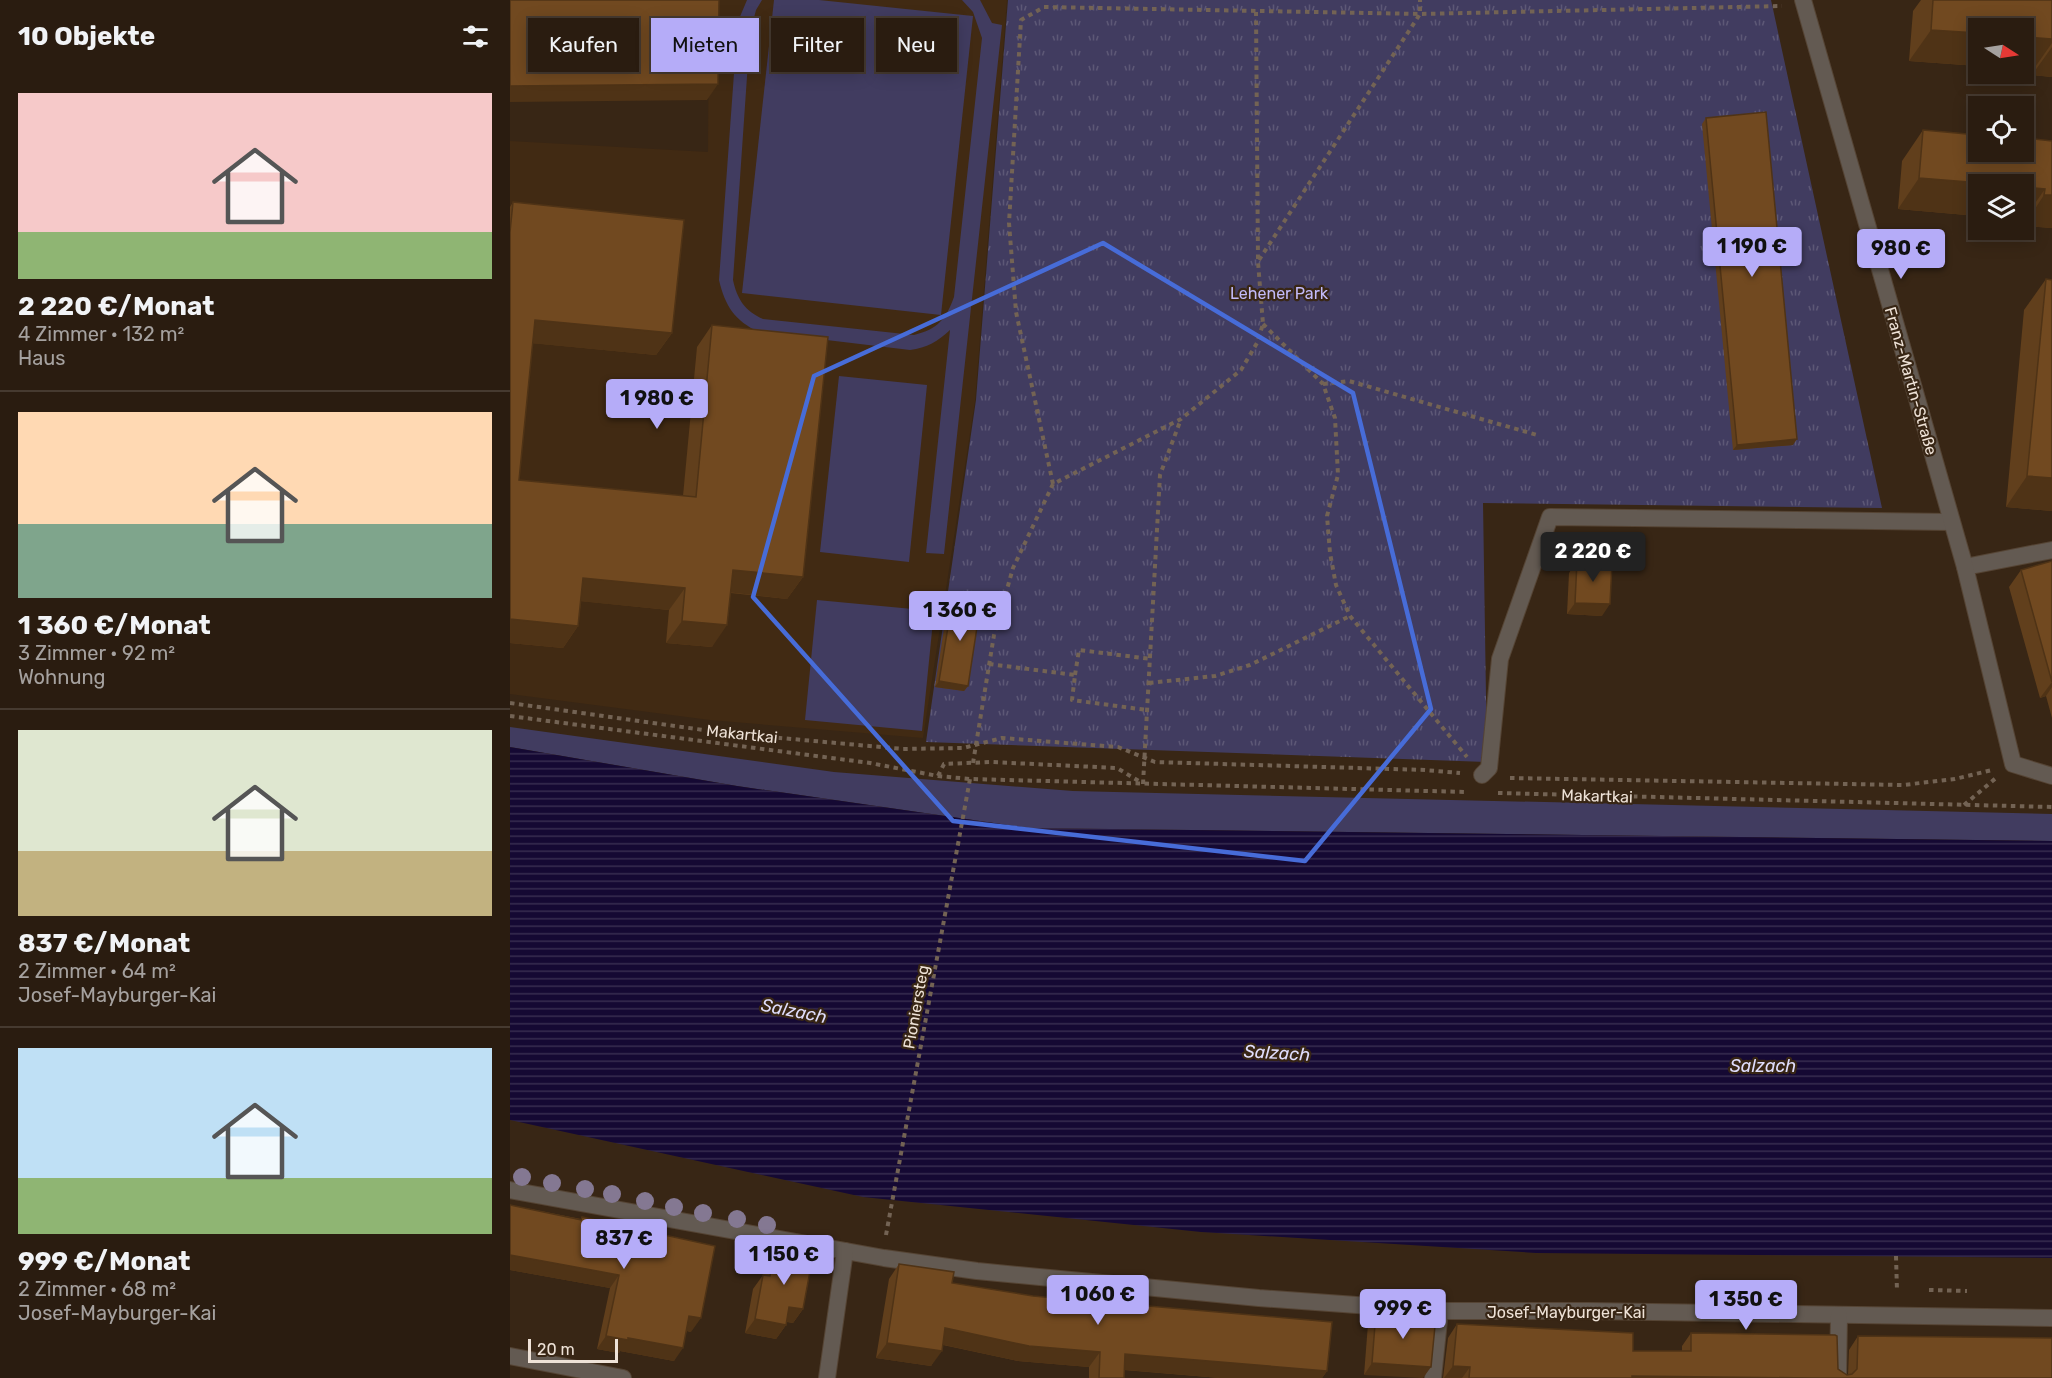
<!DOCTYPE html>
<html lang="de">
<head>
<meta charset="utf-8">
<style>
  :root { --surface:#2a1c10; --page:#36291e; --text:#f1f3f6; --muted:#a5a19f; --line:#463a30; --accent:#b5acf8 }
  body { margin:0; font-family:Rubik,sans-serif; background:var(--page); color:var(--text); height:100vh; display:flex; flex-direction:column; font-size:22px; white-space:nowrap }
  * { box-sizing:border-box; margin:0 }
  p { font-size:20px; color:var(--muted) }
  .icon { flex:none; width:33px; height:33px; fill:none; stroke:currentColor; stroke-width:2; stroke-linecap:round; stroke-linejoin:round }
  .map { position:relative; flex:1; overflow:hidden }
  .details { display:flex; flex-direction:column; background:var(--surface); width:510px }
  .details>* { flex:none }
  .top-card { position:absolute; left:18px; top:18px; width:570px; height:54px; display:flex; gap:12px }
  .needle { width:39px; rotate:102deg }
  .buttons { position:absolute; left:1458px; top:18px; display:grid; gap:12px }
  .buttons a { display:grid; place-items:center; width:66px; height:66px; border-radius:0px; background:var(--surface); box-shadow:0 3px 15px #0003,0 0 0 2px var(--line); font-size:30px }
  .scale { position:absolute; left:18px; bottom:15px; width:90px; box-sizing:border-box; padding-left:6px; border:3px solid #eee2d7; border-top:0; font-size:16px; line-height:21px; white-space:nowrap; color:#eee2d7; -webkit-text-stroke:4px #382615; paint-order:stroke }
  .price { position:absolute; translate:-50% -51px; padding:0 14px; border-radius:6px; background:var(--accent); color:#111; font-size:20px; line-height:39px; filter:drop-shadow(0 2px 3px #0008) }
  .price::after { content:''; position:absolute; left:50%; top:36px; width:18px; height:14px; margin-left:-9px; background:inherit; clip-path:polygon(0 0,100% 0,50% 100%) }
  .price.selected { background:#222; color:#fff }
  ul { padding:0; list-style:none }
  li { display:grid; align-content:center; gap:12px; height:318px; padding:0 18px }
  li+li { border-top:2px solid var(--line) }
  li span { display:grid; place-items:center; height:186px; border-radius:0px; color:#555 }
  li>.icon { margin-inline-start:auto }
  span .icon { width:108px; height:108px; fill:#fffc; stroke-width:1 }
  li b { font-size:26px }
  h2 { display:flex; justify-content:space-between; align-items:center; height:72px; padding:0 18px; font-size:26px }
  .tag { padding:0 21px; border-radius:0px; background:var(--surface); box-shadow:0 3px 15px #0003,0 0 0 2px var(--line); font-size:21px; line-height:54px }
  .tag.selected { background:var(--accent); color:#111 }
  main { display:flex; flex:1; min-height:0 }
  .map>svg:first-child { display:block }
  .built { fill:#412a13 }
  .grass { fill:#413c60 }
  .park { fill:url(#park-tufts) }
  .water { fill:url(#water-rules) }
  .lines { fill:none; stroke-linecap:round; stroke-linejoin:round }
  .service-casing { stroke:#554434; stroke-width:18 }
  .minor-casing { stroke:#554434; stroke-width:18 }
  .path { stroke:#736354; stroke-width:4; stroke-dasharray:4.5 4.5; stroke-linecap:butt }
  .service { stroke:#635a52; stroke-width:16 }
  .minor { stroke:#635a52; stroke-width:16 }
  .tree { fill:#847892 }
  .wall { fill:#613f1c }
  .shaded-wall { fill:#4f3316 }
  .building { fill:#714920; stroke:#4f3316; stroke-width:1.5 }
  .marked { fill:none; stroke:#476cd8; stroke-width:4.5; stroke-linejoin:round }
  .labels { text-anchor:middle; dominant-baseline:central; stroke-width:4.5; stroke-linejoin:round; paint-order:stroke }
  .park-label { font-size:16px; fill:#c2bbf9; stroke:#382615 }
  .street-label { font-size:16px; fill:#eee2d7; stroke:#382615 }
  .water-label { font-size:18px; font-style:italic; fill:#dfddfc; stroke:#382615 }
</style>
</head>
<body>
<main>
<section class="details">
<h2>10 Objekte<svg class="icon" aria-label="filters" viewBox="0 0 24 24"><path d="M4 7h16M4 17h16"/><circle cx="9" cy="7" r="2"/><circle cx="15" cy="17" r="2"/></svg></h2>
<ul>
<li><span style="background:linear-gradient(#f6c9c9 75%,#8fb573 0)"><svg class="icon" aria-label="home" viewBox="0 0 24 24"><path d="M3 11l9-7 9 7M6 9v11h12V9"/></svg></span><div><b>2 220 €/Monat</b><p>4 Zimmer · 132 m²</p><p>Haus</p></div></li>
<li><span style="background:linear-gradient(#ffd9b3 60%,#7fa58c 0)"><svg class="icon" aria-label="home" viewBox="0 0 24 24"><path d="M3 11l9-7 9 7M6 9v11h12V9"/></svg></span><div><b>1 360 €/Monat</b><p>3 Zimmer · 92 m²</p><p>Wohnung</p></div></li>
<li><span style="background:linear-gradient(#dfe7d0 65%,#c2b280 0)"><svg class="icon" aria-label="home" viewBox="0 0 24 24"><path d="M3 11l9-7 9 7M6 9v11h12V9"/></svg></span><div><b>837 €/Monat</b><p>2 Zimmer · 64 m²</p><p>Josef-Mayburger-Kai</p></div></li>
<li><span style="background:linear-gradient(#bfe0f5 70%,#8fb573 0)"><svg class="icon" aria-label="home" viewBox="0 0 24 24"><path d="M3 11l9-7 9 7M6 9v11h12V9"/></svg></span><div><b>999 €/Monat</b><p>2 Zimmer · 68 m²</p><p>Josef-Mayburger-Kai</p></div></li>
</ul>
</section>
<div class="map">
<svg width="1542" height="1378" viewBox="0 0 1542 1378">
  <defs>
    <pattern id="park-tufts" width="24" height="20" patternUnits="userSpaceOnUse" patternTransform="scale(1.5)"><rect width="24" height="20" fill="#413c60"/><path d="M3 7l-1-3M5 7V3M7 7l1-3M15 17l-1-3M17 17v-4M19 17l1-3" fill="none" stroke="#5d5876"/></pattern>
    <pattern id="water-rules" width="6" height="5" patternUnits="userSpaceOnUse" patternTransform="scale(1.5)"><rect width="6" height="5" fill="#150933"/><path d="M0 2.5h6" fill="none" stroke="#372d50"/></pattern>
  </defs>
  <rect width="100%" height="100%" fill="#382615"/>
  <path class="built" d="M199,0H497L465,401L413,738L200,720L0,694V141L198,152Z"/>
  <g class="grass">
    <path d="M237,0H252L246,10L240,33L223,280C227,299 235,311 253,319L404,335C428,329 436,319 444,297L472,38L463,12L452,0H470L482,23L492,25L434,554L416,553L440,330C428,341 417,348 400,350L249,332C225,321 215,306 209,280L227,32L229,19Z"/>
    <path d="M264,0H309L463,16L431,315L232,293Z"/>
    <path d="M329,376L417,385L399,562L310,552Z"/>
    <path d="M307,600L424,611L412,731L295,720Z"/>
    <path d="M0,727L324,772L563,791L1542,814V841L518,828L227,786L0,747Z"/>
  </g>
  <path class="park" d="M498,0H1261L1372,508L973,503L977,762L416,742L466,400Z"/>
  <path class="water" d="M0,747L227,786L518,828L1542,841V1258L1026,1253L691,1232L353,1197L0,1120Z"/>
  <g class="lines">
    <g class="service-casing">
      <g id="service">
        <path d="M1455,567L1542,550"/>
        <path d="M972,775L979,768L990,659L1040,517L1441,522"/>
        <path d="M0,1356L113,1378"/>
      </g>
    </g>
    <g class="minor-casing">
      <g id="minor">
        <path d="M1293,0L1455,567L1503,764L1542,776"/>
        <path d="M0,1190L374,1258L467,1271L749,1298L930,1311H1079L1542,1318"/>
        <path d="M317,1378L335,1251"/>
        <path d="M923,1378L930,1311"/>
        <path d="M1328,1378L1329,1315"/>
      </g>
    </g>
    <g class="path">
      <path d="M749,260L910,14V0"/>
      <path d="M753,324L813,384L825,418L828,475L817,516L820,553L826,585L840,616L957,757"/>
      <path d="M813,384L839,381L1027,435"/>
      <path d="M543,484L506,312L499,223L511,20L534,7L910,14L1272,6"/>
      <path d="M479,664L565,675L562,700L637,710"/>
      <path d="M565,675L569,650L641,659"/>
      <path d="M639,683L705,676L740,665L840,616"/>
      <path d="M0,703L215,733L393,749L453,748L492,738L608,747L645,762L915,770L950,773"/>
      <path d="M0,716L360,763L428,776L460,779L956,792"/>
      <path d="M463,763L484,635L503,568L543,484L671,419L731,370L747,343L753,324L748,262L746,12"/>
      <path d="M428,776L434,764L481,762L607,768L632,783"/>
      <path d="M1000,778L1393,785L1445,779L1482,770"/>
      <path d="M633,784L650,475L671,419"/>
      <path d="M988,793L1542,807"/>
      <path d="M1454,805L1486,778"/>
      <path d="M376,1235L460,779"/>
      <path d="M1386,1256L1387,1291"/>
      <path d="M1419,1290L1457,1291"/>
    </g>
    <use href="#service" class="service"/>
    <use href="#minor" class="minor"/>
  </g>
  <g class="tree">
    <circle cx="12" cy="1177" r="9"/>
    <circle cx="42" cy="1183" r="9"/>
    <circle cx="75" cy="1189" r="9"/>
    <circle cx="102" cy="1194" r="9"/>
    <circle cx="135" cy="1201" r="9"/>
    <circle cx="164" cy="1207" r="9"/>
    <circle cx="193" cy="1213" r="9"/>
    <circle cx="227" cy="1219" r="9"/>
    <circle cx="257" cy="1225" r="9"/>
  </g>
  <g class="wall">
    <path d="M1411,0H1542V77L1522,75L1523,70L1468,28V66L1399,61L1403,11Z"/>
    <path d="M1196,118L1283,445L1223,450L1192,124Z"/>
    <path d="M1413,130L1542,141V228L1514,226V184H1468V216L1388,209L1392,161Z"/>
    <path d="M3,202L162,333L146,355L22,343L9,480L173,496L187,347L202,325L293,577L277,599L221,593L202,647L156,643L159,610L71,601L68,626L53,648L0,643V207Z"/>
    <path d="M1536,279L1542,280V511L1496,507L1514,310Z"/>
    <path d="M1067,561L1092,616L1057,614L1059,573Z"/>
    <path d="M1542,561V718L1536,696L1530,698L1499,587L1511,570Z"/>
    <path d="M443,597L458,686L454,691L425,687L438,603Z"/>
    <path d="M0,1205L71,1219L181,1332L177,1331L164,1361L110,1351L109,1353L87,1349L100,1288L0,1270Z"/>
    <path d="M265,1248L293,1309L283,1323L277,1322L276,1325L266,1339L235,1333L243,1289L253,1275L255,1262Z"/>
    <path d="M389,1264L442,1283L817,1371L812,1378H710L614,1370V1378H579V1367L508,1361L433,1345L421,1366L366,1358L379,1279Z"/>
    <path d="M866,1312L918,1325L854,1375L858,1324Z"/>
    <path d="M947,1324L1123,1351H1172V1346L1181,1333L1328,1369L1337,1375H1338L1339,1350L1348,1336L1542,1378H933L938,1338Z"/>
  </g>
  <g class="shaded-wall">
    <path d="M1421,30L1468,33V66L1399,61Z"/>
    <path d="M1514,37L1542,39V43L1523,70H1514Z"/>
    <path d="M1542,47V77L1522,75Z"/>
    <path d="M208,84L197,100L0,102V86Z"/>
    <path d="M1409,178L1484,184H1468V216L1388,209Z"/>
    <path d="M1514,187L1535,189L1514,219Z"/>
    <path d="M1534,195H1542V228L1514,226Z"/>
    <path d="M25,320L162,333L146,355L9,342Z"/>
    <path d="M1287,439L1283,445L1223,450L1227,445Z"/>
    <path d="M1517,476L1542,478V511L1496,507Z"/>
    <path d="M223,570L293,577L277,599L208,591Z"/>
    <path d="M73,578L175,588L159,610L58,600Z"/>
    <path d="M1065,603L1100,604L1092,616L1057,614Z"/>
    <path d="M0,619L68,626L53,648L0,643Z"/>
    <path d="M172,621L217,625L202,647L156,643Z"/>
    <path d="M429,681L458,686L454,691L425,687Z"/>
    <path d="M1542,682V687L1536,696L1530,698Z"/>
    <path d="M0,1255L109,1275L100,1288L0,1270Z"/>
    <path d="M279,1307L293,1309L283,1323L270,1320Z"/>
    <path d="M179,1316L191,1318L181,1332L170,1329Z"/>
    <path d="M245,1319L276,1325L266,1339L235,1333Z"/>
    <path d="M435,1328L590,1352L579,1367L508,1361L425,1343Z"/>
    <path d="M96,1336L118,1338L173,1348L164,1361L110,1351L109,1353L87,1349Z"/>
    <path d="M377,1343L432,1351L421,1366L366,1358Z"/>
    <path d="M615,1354L817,1371L812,1378H710L605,1369Z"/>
    <path d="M862,1363L921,1367L913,1378L854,1375Z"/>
    <path d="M943,1366L960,1367L952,1378H934Z"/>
    <path d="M1122,1376L1302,1378H1121Z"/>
  </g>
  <g class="building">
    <path d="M0,0H209L208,84L0,86Z"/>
    <path d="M1423,0H1542V39L1514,37V28H1468V33L1421,30Z"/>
    <path d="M1256,112L1287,439L1227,445L1196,118Z"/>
    <path d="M1413,130L1468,135V152H1514V138L1542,141V195H1534L1535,189L1514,187V184H1484L1409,178Z"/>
    <path d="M3,202L174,220L162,333L25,320L9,480L186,497L202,325L318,337L293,577L223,570L217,625L172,621L175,588L73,578L68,626L0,619V232Z"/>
    <path d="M1536,279L1542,280V478L1517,476Z"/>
    <path d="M1067,561L1102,563L1100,604L1065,603Z"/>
    <path d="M1542,561V682L1511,570Z"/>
    <path d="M443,597L471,601L458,686L429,681Z"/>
    <path d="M0,1205L71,1220L72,1217L205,1246L191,1318L179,1316L173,1348L118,1338V1340L96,1336L109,1275L0,1255Z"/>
    <path d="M265,1248L303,1255L293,1309L279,1307L276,1325L245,1319L253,1275L260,1276Z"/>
    <path d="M389,1264L444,1272L442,1283L523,1296L822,1322L817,1371L615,1354L614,1378H589L590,1352L519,1346L435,1328L432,1351L377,1343Z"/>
    <path d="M866,1312L919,1316L918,1325L925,1326L921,1367L862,1363Z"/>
    <path d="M947,1324L1123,1333V1351H1181V1333L1325,1335L1327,1336L1328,1369L1337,1375L1342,1374L1347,1369L1348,1336L1542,1338V1378H1302L1122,1376V1378H959L960,1367L943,1366Z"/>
  </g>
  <path class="marked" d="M593,243L843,393L921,709L795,861L443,821L243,597L304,376Z"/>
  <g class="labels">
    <g class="park-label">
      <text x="769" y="293">Lehener Park</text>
    </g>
    <g class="street-label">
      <text transform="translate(1401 381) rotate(74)">Franz-Martin-Straße</text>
      <text transform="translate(232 734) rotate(6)">Makartkai</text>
      <text transform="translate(1087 796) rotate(2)">Makartkai</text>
      <text transform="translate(406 1007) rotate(-80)">Pioniersteg</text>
      <text x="1056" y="1312">Josef-Mayburger-Kai</text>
    </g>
    <g class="water-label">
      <text transform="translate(284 1011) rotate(11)">Salzach</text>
      <text transform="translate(767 1053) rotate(3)">Salzach</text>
      <text x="1253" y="1066">Salzach</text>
    </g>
  </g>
</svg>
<div class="buttons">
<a><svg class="needle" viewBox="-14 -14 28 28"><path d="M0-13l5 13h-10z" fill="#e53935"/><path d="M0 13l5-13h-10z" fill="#a5a19f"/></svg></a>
<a><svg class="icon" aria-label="locate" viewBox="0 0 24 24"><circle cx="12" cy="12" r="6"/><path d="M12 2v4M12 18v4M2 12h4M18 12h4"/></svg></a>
<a><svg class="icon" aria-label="layers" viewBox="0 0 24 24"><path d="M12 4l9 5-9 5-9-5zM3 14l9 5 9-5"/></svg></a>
</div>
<div class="scale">20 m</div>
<b class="price" style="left:1242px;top:278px">1 190 €</b>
<b class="price" style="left:1391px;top:280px">980 €</b>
<b class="price" style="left:147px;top:430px">1 980 €</b>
<b class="price selected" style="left:1083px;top:583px">2 220 €</b>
<b class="price" style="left:450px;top:642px">1 360 €</b>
<b class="price" style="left:114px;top:1270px">837 €</b>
<b class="price" style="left:274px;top:1286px">1 150 €</b>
<b class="price" style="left:588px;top:1326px">1 060 €</b>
<b class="price" style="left:1236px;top:1331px">1 350 €</b>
<b class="price" style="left:893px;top:1340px">999 €</b>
<div class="top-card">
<a class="tag">Kaufen</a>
<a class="tag selected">Mieten</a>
<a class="tag">Filter</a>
<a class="tag">Neu</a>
</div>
</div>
</main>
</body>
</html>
